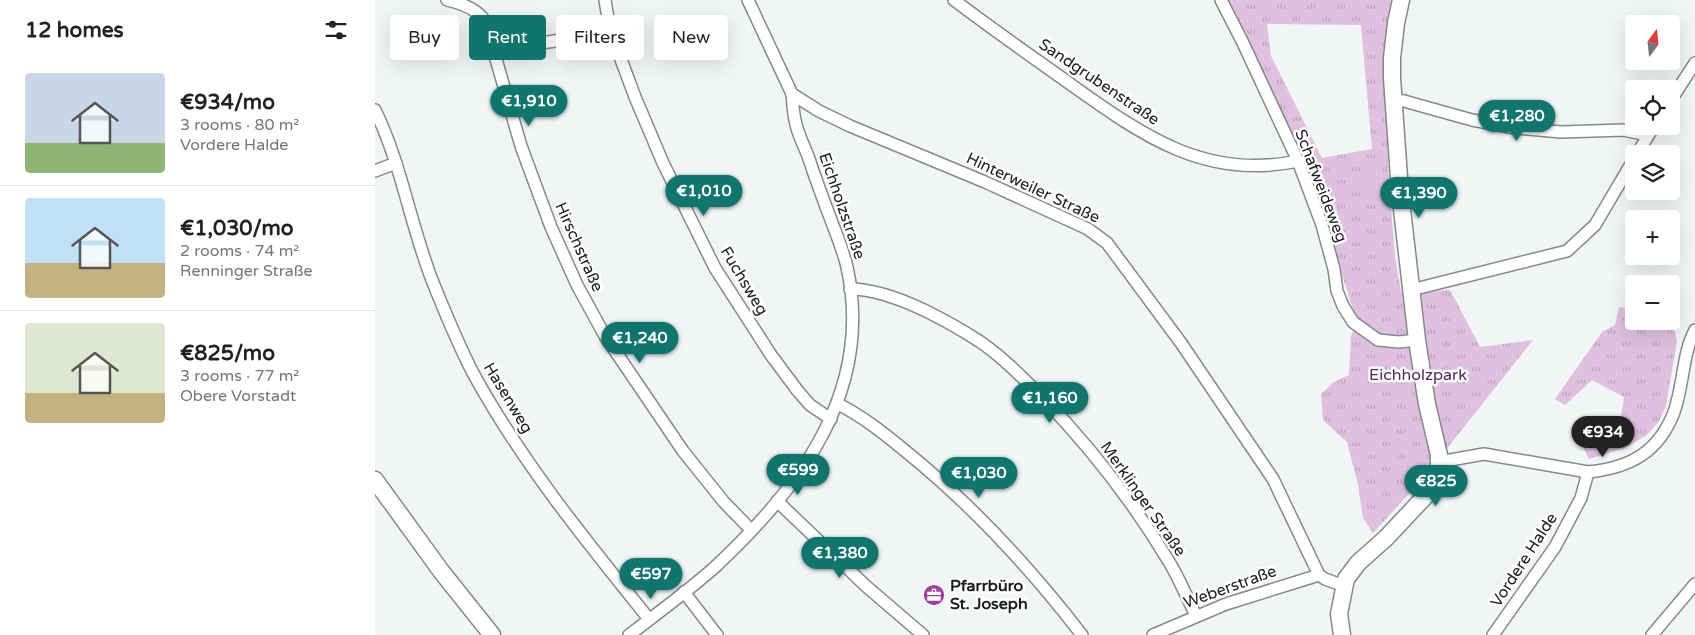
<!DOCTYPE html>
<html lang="en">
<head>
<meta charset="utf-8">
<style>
  :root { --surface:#fff; --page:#f2f2f2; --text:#202124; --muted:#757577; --line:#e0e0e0; --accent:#0f766e }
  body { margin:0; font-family:"Varela Round",sans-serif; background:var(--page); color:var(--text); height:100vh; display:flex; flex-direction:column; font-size:19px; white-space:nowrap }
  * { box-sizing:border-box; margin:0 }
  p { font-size:16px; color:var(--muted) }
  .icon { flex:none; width:28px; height:28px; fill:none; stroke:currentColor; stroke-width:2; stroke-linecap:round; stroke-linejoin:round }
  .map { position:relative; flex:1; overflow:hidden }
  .sheet { display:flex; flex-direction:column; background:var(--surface); width:375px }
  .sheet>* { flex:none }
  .top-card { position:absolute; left:15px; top:15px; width:475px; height:45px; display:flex; gap:10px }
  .needle { width:32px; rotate:15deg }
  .fabs { position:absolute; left:1250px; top:15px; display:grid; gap:10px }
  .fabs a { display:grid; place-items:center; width:55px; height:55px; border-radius:5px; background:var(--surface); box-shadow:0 5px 20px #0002; font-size:25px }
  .price { position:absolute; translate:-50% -42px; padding:0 11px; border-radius:18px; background:var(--accent); color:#fff; font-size:16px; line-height:32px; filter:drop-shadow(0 1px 2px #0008) }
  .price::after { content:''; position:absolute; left:50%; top:30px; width:15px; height:11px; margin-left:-8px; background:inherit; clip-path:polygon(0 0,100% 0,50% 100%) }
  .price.active { background:#222; color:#fff }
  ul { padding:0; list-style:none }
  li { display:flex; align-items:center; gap:15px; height:125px; padding:0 25px }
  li+li { border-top:1px solid var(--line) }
  li span { display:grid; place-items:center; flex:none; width:140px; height:100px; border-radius:5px; color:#555 }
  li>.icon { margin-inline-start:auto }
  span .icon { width:60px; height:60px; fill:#fffc; stroke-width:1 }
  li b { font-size:21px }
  h2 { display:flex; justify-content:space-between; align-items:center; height:60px; padding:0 25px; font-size:21px }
  .pill { padding:0 18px; border-radius:5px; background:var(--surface); box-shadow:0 5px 20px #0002; font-size:18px; line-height:45px }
  .pill.active { background:var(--accent); color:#fff }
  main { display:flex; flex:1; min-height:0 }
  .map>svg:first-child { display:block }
  .grass { fill:url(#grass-tufts); fill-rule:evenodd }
  .pitch { fill:#dfc0df }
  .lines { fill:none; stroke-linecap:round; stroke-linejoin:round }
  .street-casing { stroke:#858989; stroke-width:14 }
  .secondary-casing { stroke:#858989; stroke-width:19 }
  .street { stroke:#fff; stroke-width:11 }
  .secondary { stroke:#fff; stroke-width:16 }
  .labels { text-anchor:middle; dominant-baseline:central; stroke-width:5; stroke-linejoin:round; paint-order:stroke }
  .street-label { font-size:16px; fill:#191a1a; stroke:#fff }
  .park-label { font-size:16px; fill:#522653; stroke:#fff }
  .poi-label { font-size:16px; font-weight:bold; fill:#191a1a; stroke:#fff; text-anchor:start }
</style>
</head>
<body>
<main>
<section class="sheet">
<h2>12 homes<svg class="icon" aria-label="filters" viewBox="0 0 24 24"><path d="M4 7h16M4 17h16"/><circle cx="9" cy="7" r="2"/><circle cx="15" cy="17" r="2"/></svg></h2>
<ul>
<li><span style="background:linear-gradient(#c9d6e8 70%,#8fb573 0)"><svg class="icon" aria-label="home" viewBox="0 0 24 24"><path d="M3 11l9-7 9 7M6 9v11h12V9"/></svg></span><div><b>€934/mo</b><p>3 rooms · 80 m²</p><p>Vordere Halde</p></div></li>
<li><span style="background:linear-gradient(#bfe0f5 65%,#c2b280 0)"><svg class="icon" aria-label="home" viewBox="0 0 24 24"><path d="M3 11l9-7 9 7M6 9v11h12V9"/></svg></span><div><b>€1,030/mo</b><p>2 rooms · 74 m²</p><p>Renninger Straße</p></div></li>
<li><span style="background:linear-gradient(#dfe7d0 70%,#c2b280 0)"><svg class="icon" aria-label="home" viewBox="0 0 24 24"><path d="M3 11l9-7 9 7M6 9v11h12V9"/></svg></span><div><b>€825/mo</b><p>3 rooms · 77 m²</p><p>Obere Vorstadt</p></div></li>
</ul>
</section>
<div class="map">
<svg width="1320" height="635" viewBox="0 0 1320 635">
  <defs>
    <pattern id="grass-tufts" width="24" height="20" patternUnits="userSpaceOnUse" patternTransform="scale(1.25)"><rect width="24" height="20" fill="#dfc0df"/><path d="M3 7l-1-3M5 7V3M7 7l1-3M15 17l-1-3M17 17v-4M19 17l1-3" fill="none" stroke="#bfa4bf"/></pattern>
  </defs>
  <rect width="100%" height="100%" fill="#f1f5f5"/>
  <g class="grass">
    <path d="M853,0H1016L1009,59L1014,182L1020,256L1026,292L1075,290L1105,347L1158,340L1051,475L998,533L988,518L983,485L972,442L948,420L946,394L959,382L974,375L976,336L983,317L980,315L965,269L950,216L930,163ZM892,24L986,25L997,149L947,158L896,56Z"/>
    <path d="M1244,307L1259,310V321H1292L1298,325L1302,341L1291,406L1284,421L1272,435L1250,448L1214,459L1204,439L1243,435L1249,397L1217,380L1190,405L1180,399L1227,332L1240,325Z"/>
  </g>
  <path class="pitch" d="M1002,164L1005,193L992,194L989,165Z"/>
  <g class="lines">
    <g class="street-casing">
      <g id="street">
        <path d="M72,0C86,3 101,8 110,21L146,146L176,227L202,285L230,336L308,451L348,501L376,530"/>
        <path d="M230,0L235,30L260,97L288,163L340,268L396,355L422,390L435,405L456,419"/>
        <path d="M373,0L417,94L444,111L475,126L610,182L713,229L732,243L806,343L898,479L944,575L950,579L969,586"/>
        <path d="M579,0C613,26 649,51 684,76C759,129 825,182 923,161"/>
        <path d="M846,0L868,43L923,161L947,225L959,269L962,291L968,306L978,322L1003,340L1024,342L1042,340"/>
        <path d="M119,51L222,34L235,30"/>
        <path d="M1018,100L1029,101L1097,120L1140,128L1186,132L1248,130L1273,135"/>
        <path d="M1296,100L1320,63"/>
        <path d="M0,110C28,167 36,231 61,290C72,317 84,346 98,373C146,461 211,541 274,619"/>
        <path d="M1262,154L1279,126"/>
        <path d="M0,171L21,163"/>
        <path d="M475,289C501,289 528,300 551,311C569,320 587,330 604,341C626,356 645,375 664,394C714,445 759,503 796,565C805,581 813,599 821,616"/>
        <path d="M1036,290L1192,251L1220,225L1259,159"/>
        <path d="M463,404C489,417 511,435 534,454C599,507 656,569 707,635"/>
        <path d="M1064,462L1109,454L1213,472C1255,468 1284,452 1299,412C1303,401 1305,389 1307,378C1310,361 1312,345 1320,330"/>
        <path d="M402,501L492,587L548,635"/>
        <path d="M309,592L342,635"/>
        <path d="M254,635C283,613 313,591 340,567C426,487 499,390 472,267C468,250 462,236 456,220C448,199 440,177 433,156C428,144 422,132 420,120C418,112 418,103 417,94"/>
        <path d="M778,635L851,604L944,575"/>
        <path d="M1118,635L1180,547L1206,498L1213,472"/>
        <path d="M1277,635L1320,584"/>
      </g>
    </g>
    <g class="secondary-casing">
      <g id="secondary">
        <path d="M0,480L66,571L117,635"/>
        <path d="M967,635L964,614L971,579L983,563L1011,538L1057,489L1062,479L1064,471V455L1052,404L1042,340L1025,192L1017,78V58L1021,23L1026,0"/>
      </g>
    </g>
    <use href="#street" class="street"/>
    <use href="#secondary" class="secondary"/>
  </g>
  <defs>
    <g id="office-disc" transform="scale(1.125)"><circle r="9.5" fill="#a13da3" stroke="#fff"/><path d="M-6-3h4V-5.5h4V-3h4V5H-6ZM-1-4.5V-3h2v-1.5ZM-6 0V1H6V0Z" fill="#fff"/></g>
  </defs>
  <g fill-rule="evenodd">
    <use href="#office-disc" x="559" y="595"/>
  </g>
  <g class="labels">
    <g class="street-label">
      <text transform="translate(724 82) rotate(34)">Sandgrubenstraße</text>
      <text transform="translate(946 186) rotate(69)">Schafweideweg</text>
      <text transform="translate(658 188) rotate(25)">Hinterweiler Straße</text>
      <text transform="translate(467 206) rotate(71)">Eichholzstraße</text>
      <text transform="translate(204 247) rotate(66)">Hirschstraße</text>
      <text transform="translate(369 281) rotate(59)">Fuchsweg</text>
      <text transform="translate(133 398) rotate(59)">Hasenweg</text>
      <text transform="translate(768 499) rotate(55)">Merklinger Straße</text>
      <text transform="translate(1149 560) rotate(-57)">Vordere Halde</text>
      <text transform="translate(855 587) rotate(-20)">Weberstraße</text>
    </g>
    <g class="park-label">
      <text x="1043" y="375">Eichholzpark</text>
    </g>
    <g class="poi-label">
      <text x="575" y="586">Pfarrbüro<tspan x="575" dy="18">St. Joseph</tspan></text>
    </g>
  </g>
</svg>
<div class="fabs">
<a><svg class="needle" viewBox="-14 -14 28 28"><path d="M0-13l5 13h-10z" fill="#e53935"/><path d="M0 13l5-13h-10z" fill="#757577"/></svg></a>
<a><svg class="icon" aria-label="locate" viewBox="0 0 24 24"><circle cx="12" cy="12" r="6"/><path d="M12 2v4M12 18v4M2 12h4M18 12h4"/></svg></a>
<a><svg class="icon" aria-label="layers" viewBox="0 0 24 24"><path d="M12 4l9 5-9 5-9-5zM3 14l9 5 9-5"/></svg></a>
<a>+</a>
<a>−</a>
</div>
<b class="price" style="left:154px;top:127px">€1,910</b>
<b class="price" style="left:1142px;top:142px">€1,280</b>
<b class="price" style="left:329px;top:217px">€1,010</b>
<b class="price" style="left:1044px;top:219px">€1,390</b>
<b class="price" style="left:265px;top:364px">€1,240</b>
<b class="price" style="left:675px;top:424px">€1,160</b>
<b class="price active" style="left:1228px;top:458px">€934</b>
<b class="price" style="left:423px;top:496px">€599</b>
<b class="price" style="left:604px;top:499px">€1,030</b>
<b class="price" style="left:1061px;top:507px">€825</b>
<b class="price" style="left:465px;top:579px">€1,380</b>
<b class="price" style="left:276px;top:600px">€597</b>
<div class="top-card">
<a class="pill">Buy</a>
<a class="pill active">Rent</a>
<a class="pill">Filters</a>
<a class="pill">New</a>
</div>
</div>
</main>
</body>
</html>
